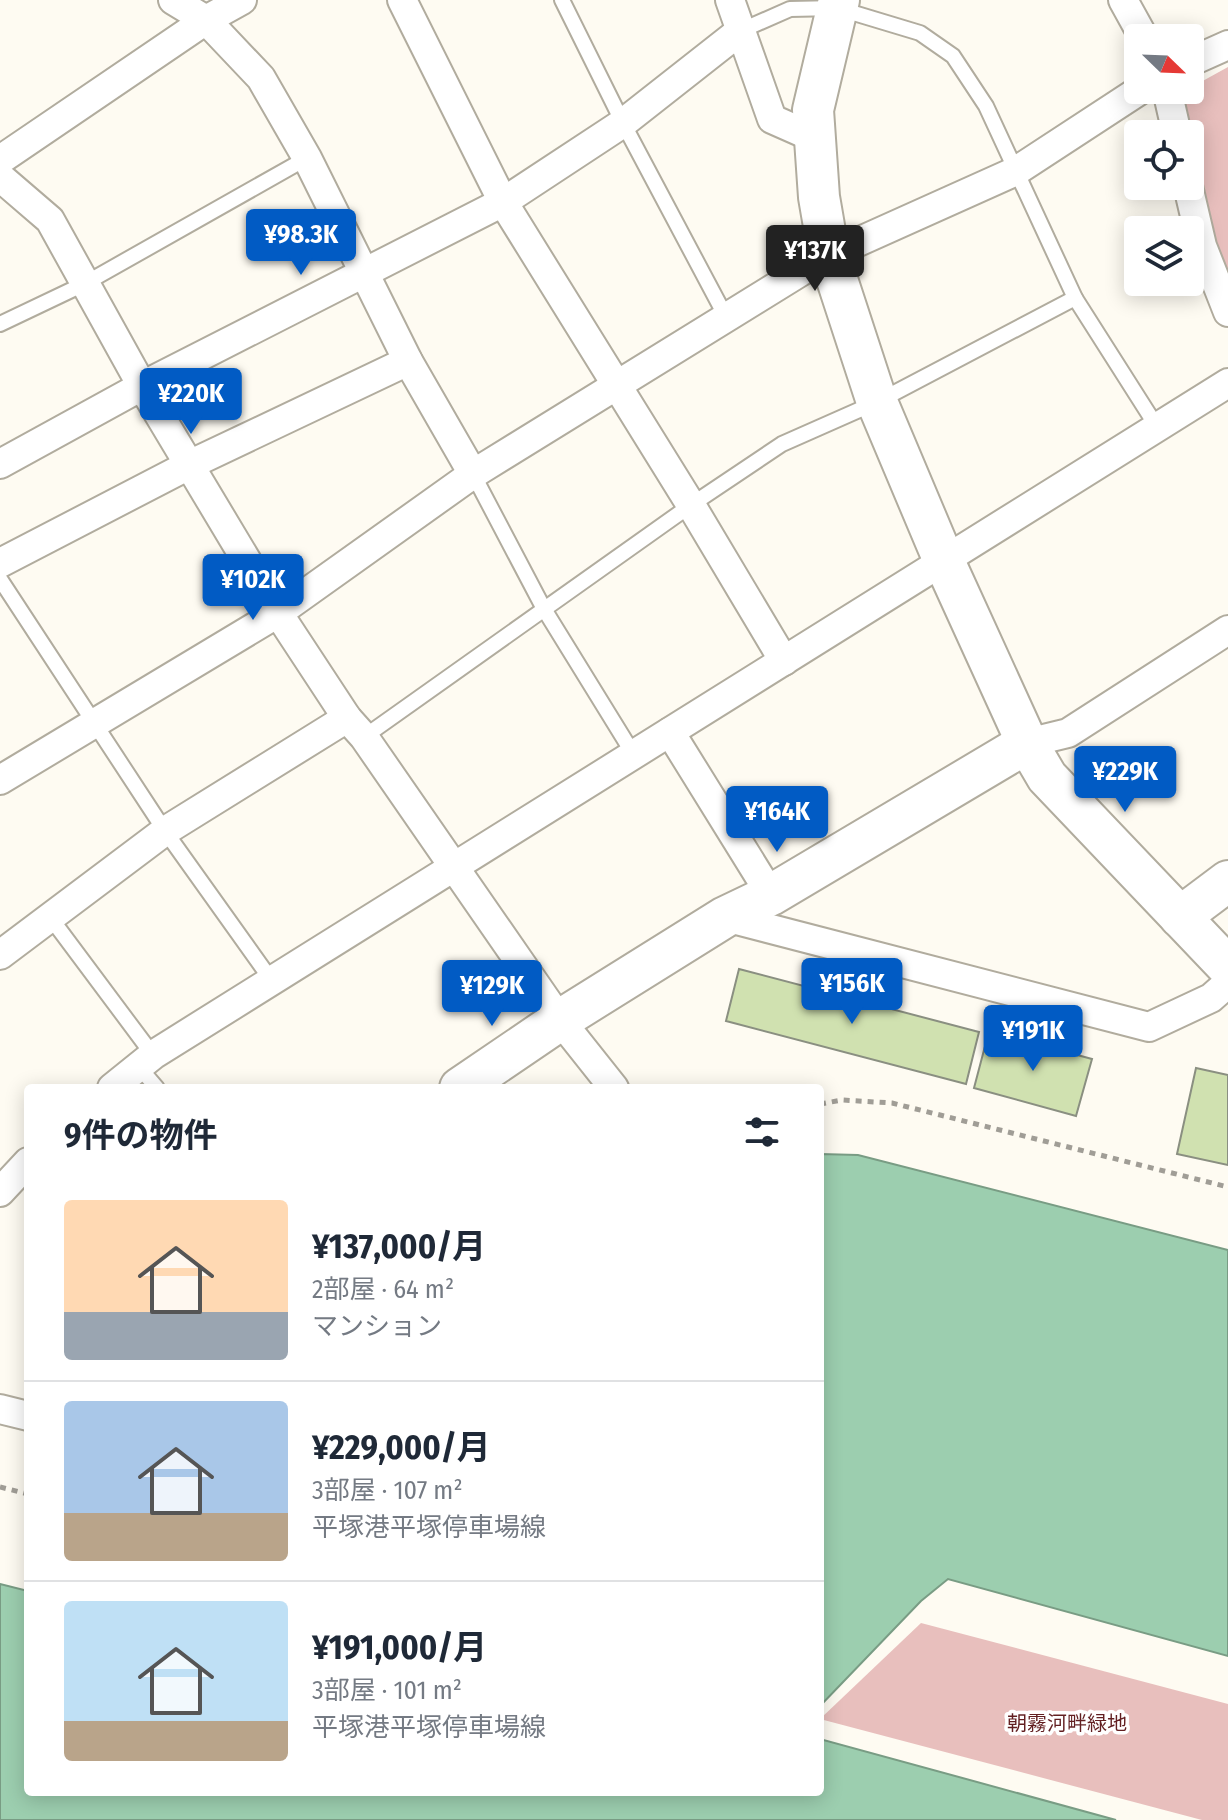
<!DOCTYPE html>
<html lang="ja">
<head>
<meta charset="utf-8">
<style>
  :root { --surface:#fff; --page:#f6f6f7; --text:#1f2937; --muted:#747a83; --line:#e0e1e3; --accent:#015bc4 }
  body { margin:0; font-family:"Fira Sans Condensed","Noto Sans JP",sans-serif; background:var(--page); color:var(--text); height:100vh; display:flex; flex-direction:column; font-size:30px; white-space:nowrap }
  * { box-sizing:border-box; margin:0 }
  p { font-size:26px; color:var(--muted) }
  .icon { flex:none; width:44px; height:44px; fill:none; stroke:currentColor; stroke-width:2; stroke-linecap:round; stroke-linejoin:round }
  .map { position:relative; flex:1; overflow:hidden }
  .side { position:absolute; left:24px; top:1084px; width:800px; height:712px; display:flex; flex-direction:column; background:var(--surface); border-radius:8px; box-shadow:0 4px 20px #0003 }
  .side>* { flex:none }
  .needle { width:52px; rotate:113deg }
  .tools { position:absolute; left:1124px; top:24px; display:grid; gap:16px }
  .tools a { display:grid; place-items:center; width:80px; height:80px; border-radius:8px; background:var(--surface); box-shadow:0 4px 20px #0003; font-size:40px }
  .price { position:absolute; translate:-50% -68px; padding:0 18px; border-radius:8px; background:var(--accent); color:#fff; font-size:26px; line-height:52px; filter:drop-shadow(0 2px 4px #0008) }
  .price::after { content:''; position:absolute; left:50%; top:48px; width:24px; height:18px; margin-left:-12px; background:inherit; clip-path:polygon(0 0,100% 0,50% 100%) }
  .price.active { background:#222; color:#fff }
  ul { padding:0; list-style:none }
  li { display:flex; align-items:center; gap:24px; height:200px; padding:0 40px }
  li+li { border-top:2px solid var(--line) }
  li span { display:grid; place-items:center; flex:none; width:224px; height:160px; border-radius:8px; color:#555 }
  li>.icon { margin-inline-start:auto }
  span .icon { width:96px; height:96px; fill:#fffc; stroke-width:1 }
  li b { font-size:34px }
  h2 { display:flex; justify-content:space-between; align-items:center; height:96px; padding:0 40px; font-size:34px }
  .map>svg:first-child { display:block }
  .green { fill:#e8bfbd }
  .water { fill:#9cceaf; stroke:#799c84; stroke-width:2 }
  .building { fill:#d0e1b0; stroke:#8a8f81; stroke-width:2 }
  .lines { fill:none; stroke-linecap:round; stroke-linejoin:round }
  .lane-casing { stroke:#b1ac9e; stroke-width:18 }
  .street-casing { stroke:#b1ac9e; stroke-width:32 }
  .secondary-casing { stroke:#b1ac9e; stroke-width:44 }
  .path { stroke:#a09d96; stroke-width:5; stroke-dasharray:6 6; stroke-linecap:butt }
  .lane { stroke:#fff; stroke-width:14 }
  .street { stroke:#fff; stroke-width:28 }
  .secondary { stroke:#fff; stroke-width:40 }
  .labels { text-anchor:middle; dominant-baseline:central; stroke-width:7; stroke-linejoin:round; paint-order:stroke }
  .park-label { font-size:20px; fill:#621f21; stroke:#fff }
</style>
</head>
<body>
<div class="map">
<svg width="1228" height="1820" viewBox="0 0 1228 1820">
  <rect width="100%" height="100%" fill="#fefbf2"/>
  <g class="green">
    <path d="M1228,67V272L1216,240L1183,92L1190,90V88Z"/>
    <path d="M921,1623L1228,1704V1820H1202L820,1719Z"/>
  </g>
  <g class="water">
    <path d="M820,1154L858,1155L1228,1250V1656L948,1579L921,1601L820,1706Z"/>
    <path d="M0,1584L28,1591V1792H820V1739L1116,1820H0Z"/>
  </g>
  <g class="building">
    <path d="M739,969L979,1032L966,1084L726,1021Z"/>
    <path d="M989,1031L1092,1059L1076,1116L974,1088Z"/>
    <path d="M1196,1068L1228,1075V1165L1177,1154Z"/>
  </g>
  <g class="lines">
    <g class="lane-casing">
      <g id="lane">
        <path d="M562,0L623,123L726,317"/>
        <path d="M740,31L790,9L837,8L920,33L953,56L986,106L1075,298L1157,427"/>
        <path d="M0,324L84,284L307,158"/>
        <path d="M473,474L544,609L634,755"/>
        <path d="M0,579L165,831L272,981"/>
        <path d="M364,737L691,505L782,444L877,402L1075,298"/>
        <path d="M50,917L153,1055"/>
        <path d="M139,1067L157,1088"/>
      </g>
    </g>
    <g class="street-casing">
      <g id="street">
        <path d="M173,0L206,20L261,78L307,158L408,361L473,474"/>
        <path d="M402,0L503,202L691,505L784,661"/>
        <path d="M730,0L772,119L815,138"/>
        <path d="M1123,0L1144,38"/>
        <path d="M1190,62L1228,45"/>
        <path d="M1167,90L1177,134"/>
        <path d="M0,160L206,20L242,0"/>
        <path d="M0,177L50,220L142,386L278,613L347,718L364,737L560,1020L614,1088"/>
        <path d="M1188,186L1202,246L1228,312"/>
        <path d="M0,464L142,386L503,202L623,123L740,31"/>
        <path d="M0,563L189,465L408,361"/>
        <path d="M670,732L771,895"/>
        <path d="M1027,743L1068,733L1228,630"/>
        <path d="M0,780L278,613L473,474L800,272L829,255L1016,171L1140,90"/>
        <path d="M725,917L1149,1027L1211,998L1228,983"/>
        <path d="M0,955L165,831L347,718"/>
        <path d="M112,1088L153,1055L1228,383"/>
        <path d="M0,1192L28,1162"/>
        <path d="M0,1409L28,1416"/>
      </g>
    </g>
    <g class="secondary-casing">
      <g id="secondary">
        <path d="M839,0L813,110L819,197L829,255L877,402L944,561L1027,743L1047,777L1228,967"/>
        <path d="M1180,917L1228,881"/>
        <path d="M460,1088L560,1020L725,917L771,895L1027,743"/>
      </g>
    </g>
    <g class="path">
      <path d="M820,1104L842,1100L892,1103L1228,1187"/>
      <path d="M0,1487L28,1494"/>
    </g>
    <use href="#lane" class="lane"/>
    <use href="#street" class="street"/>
    <use href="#secondary" class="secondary"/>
  </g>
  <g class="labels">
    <g class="park-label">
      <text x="1067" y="1723">朝霧河畔緑地</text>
    </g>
  </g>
</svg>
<div class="tools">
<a><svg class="needle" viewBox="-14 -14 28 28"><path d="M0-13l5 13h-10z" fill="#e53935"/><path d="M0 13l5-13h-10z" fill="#747a83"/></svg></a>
<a><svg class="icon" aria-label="locate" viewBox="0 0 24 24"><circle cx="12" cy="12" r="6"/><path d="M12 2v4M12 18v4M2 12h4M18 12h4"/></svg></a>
<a><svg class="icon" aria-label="layers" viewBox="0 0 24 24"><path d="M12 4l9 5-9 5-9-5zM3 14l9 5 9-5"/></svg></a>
</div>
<b class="price" style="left:301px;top:277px">¥98.3K</b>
<b class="price active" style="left:815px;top:293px">¥137K</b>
<b class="price" style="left:191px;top:436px">¥220K</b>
<b class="price" style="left:253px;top:622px">¥102K</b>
<b class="price" style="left:1125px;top:814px">¥229K</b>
<b class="price" style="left:777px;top:854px">¥164K</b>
<b class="price" style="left:852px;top:1026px">¥156K</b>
<b class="price" style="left:492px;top:1028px">¥129K</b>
<b class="price" style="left:1033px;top:1073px">¥191K</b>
<section class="side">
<h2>9件の物件<svg class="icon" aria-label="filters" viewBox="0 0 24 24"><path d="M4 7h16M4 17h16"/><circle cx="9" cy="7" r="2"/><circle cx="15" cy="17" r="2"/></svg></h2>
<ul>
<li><span style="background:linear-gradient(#ffd9b3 70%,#9aa5b1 0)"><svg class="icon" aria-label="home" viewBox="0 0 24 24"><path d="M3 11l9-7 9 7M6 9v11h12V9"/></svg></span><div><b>¥137,000/月</b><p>2部屋 · 64 m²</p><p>マンション</p></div></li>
<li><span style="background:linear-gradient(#a9c7e8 70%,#b9a48a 0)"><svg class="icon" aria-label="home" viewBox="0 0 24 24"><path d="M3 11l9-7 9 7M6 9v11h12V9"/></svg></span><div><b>¥229,000/月</b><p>3部屋 · 107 m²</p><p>平塚港平塚停車場線</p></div></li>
<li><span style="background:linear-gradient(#bfe0f5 75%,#b9a48a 0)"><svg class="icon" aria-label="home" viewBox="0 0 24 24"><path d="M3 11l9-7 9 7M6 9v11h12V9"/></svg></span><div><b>¥191,000/月</b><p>3部屋 · 101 m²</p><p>平塚港平塚停車場線</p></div></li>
</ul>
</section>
</div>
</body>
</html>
